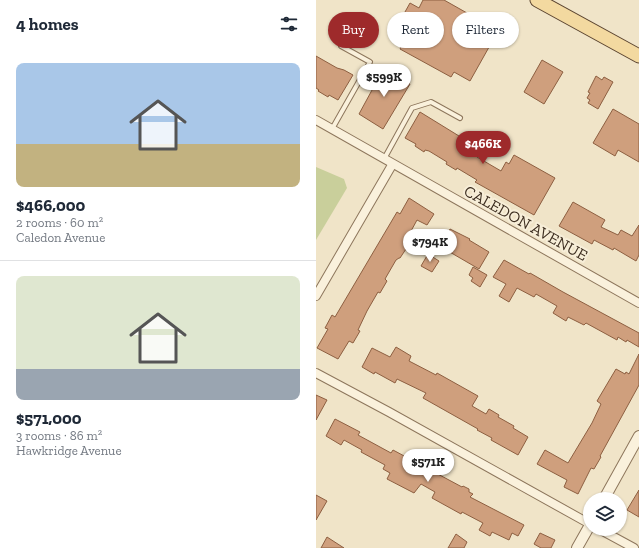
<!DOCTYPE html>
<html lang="en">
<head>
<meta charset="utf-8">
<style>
  :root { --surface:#fff; --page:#f2f2f3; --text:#1f2937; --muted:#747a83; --line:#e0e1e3; --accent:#9e2a2b }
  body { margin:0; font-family:"Zilla Slab",serif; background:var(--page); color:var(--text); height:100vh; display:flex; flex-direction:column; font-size:15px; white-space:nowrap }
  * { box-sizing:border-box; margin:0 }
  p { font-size:13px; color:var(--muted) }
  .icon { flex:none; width:22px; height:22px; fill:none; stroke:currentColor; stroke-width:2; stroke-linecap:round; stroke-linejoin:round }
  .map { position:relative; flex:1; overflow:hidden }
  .sheet { display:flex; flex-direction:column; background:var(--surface); width:316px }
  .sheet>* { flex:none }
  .hud { position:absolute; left:12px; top:12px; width:251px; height:36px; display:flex; gap:8px }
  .buttons { position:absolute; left:267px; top:492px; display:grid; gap:8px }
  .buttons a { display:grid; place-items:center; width:44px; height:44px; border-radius:50%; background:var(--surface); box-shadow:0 1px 3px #0004; font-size:20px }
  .price { position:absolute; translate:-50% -34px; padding:0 9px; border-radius:14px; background:#fff; color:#222; font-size:13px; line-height:26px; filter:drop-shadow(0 1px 2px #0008) }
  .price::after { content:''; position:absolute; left:50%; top:24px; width:12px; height:9px; margin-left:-6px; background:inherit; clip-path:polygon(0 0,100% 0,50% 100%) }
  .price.on { background:var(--accent); color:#fff }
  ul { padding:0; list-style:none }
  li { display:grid; align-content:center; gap:8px; height:212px; padding:0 16px }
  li+li { border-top:1px solid var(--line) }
  li span { display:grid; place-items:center; height:124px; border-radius:8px; color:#555 }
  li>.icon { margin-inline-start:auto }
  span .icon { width:72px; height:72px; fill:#fffc; stroke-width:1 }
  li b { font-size:17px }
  h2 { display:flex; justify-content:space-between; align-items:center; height:48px; padding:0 16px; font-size:17px }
  .tag { padding:0 14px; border-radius:18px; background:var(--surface); box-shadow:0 1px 3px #0004; font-size:14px; line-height:36px }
  .tag.on { background:var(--accent); color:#fff }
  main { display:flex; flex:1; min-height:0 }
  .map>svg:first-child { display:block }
  .green { fill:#c9cf9b }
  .building { fill:#cf9f7d; stroke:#8d5f41 }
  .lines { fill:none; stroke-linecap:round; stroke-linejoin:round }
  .service-casing { stroke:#8d765c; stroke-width:6 }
  .minor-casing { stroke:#8d765c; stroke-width:10 }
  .tertiary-casing { stroke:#8d765c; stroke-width:12 }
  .primary-casing { stroke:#5b4430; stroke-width:15 }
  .service { stroke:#faf1dc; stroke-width:4 }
  .minor { stroke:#faf1dc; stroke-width:8 }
  .tertiary { stroke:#faf1dc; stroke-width:10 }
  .primary { stroke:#f3d9a0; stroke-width:13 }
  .labels { text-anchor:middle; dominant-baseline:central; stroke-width:4; stroke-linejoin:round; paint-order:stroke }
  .street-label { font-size:16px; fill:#3d2e20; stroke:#f7eed8 }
</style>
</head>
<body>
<main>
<section class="sheet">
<h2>4 homes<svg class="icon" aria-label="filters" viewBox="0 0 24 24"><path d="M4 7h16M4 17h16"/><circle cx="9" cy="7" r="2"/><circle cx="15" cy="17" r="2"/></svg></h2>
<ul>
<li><span style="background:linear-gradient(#a9c7e8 65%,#c2b280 0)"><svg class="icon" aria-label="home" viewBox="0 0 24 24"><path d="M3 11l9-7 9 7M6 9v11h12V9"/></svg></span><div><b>$466,000</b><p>2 rooms · 60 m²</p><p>Caledon Avenue</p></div></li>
<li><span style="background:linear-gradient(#dfe7d0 75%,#9aa5b1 0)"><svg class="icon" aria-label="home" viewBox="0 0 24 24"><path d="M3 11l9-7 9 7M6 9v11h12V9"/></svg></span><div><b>$571,000</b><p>3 rooms · 86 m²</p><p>Hawkridge Avenue</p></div></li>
</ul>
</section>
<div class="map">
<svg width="323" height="548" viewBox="0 0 323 548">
  <rect width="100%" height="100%" fill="#f0e4c8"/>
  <path class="green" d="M0,167L28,179L31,188L0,240Z"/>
  <g class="building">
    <path d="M107,0H128L151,13L146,22L177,40L154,81L138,72L135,77L84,49L87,43L75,37L94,3L103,8Z"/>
    <path d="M0,56L21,68L28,70L37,75L22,100L13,95L12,97L2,91L3,90L0,88Z"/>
    <path d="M226,60L247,72L228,104L208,92Z"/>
    <path d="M68,68L94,84L67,129L43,114Z"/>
    <path d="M280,76L286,80L288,77L297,82L282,109L272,103L274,100L271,98L274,93L272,92Z"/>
    <path d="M297,109L323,124V162L302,150L299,156L277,143Z"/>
    <path d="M104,112L156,144L157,142L166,148L161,157L185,171L190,162L193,164L198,155L239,178L218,215L159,182L161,180L141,168L140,170L130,164L131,162L113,151L109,150L108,152L99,146L100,144L89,138Z"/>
    <path d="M93,198L118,214L111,225L101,220L88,244L92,246L84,258H83L80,260L69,279L71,281L64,293L62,292L51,311L42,330L44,331L37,343L33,341L22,359L1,348L12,329L9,328L16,315L19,317L81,212L84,214Z"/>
    <path d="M257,202L289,220L285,227L302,235L305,230L316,236L323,225V255L320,261L298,248L297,250L278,240L276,244L243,226Z"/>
    <path d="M134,229L154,239L153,240L173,252L163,269L132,251L134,247L127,243Z"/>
    <path d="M112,254L123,261L116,272L105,266Z"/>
    <path d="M188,260L213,274L214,273L247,292L323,333V347L311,340L310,342L302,337L301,340L270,323L268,325L252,317L250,321L237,313L241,306L220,294L218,297L201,288L193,302L183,296L190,284L177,277Z"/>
    <path d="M157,267L171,275L164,287L155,281L157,278L153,275Z"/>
    <path d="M80,347L95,356L93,361L120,375L121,373L162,396L156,406L170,414L173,409L183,415L182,417L198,426L197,428L212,437L202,455L175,440L176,438L161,430L162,429L107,398L110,393L81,379L79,383L59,372L58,374L46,367L56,348L74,357Z"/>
    <path d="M323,354V385L284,456L285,457L278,469L275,468L262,494L248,487L251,480L221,464L229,450L252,463L276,423L285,404L281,401L300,369L309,374L310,372L313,374Z"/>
    <path d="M0,395L11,400L0,420Z"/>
    <path d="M19,419L44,432L42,435L75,453L77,450L146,487L147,486L153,489V492L157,494L154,497L208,525L202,536L196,533L193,540L176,532L174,536L163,530L167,523L146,512L145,514L116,498L119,492L105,484L98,493L71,479L74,473L67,469L69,465L45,452L46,450L28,440L25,445L10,436Z"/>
    <path d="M323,490V517L311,510Z"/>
    <path d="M0,495L11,501L0,520Z"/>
    <path d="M224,533L239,540L235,548H225L218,544Z"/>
    <path d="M140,534L151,542L148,548H132Z"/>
    <path d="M11,537L28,548H5Z"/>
  </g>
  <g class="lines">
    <g class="service-casing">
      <g id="service">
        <path d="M16,129L54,62L25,46"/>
        <path d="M68,159L96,108L115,102L144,118"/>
      </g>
    </g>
    <g class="minor-casing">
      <g id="minor">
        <path d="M0,120L323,303"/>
        <path d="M0,296L76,165"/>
        <path d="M0,373L73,412L274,524"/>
        <path d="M283,529L318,548"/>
      </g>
    </g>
    <g class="tertiary-casing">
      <g id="tertiary">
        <path d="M288,499L323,436"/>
        <path d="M261,548L274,525"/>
      </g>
    </g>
    <g class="primary-casing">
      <path id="primary" d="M221,0L323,56"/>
    </g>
    <use href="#service" class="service"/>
    <use href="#minor" class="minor"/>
    <use href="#tertiary" class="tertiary"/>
    <use href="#primary" class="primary"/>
  </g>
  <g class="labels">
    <g class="street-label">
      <text transform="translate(210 223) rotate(29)">CALEDON AVENUE</text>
    </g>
  </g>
</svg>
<div class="buttons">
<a><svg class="icon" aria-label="layers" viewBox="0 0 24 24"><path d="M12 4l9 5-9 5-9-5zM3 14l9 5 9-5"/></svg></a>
</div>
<b class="price" style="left:68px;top:98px">$599K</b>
<b class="price on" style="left:167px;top:165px">$466K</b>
<b class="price" style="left:114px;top:263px">$794K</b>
<b class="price" style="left:112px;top:483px">$571K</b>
<div class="hud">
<a class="tag on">Buy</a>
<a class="tag">Rent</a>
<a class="tag">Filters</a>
</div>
</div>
</main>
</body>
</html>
